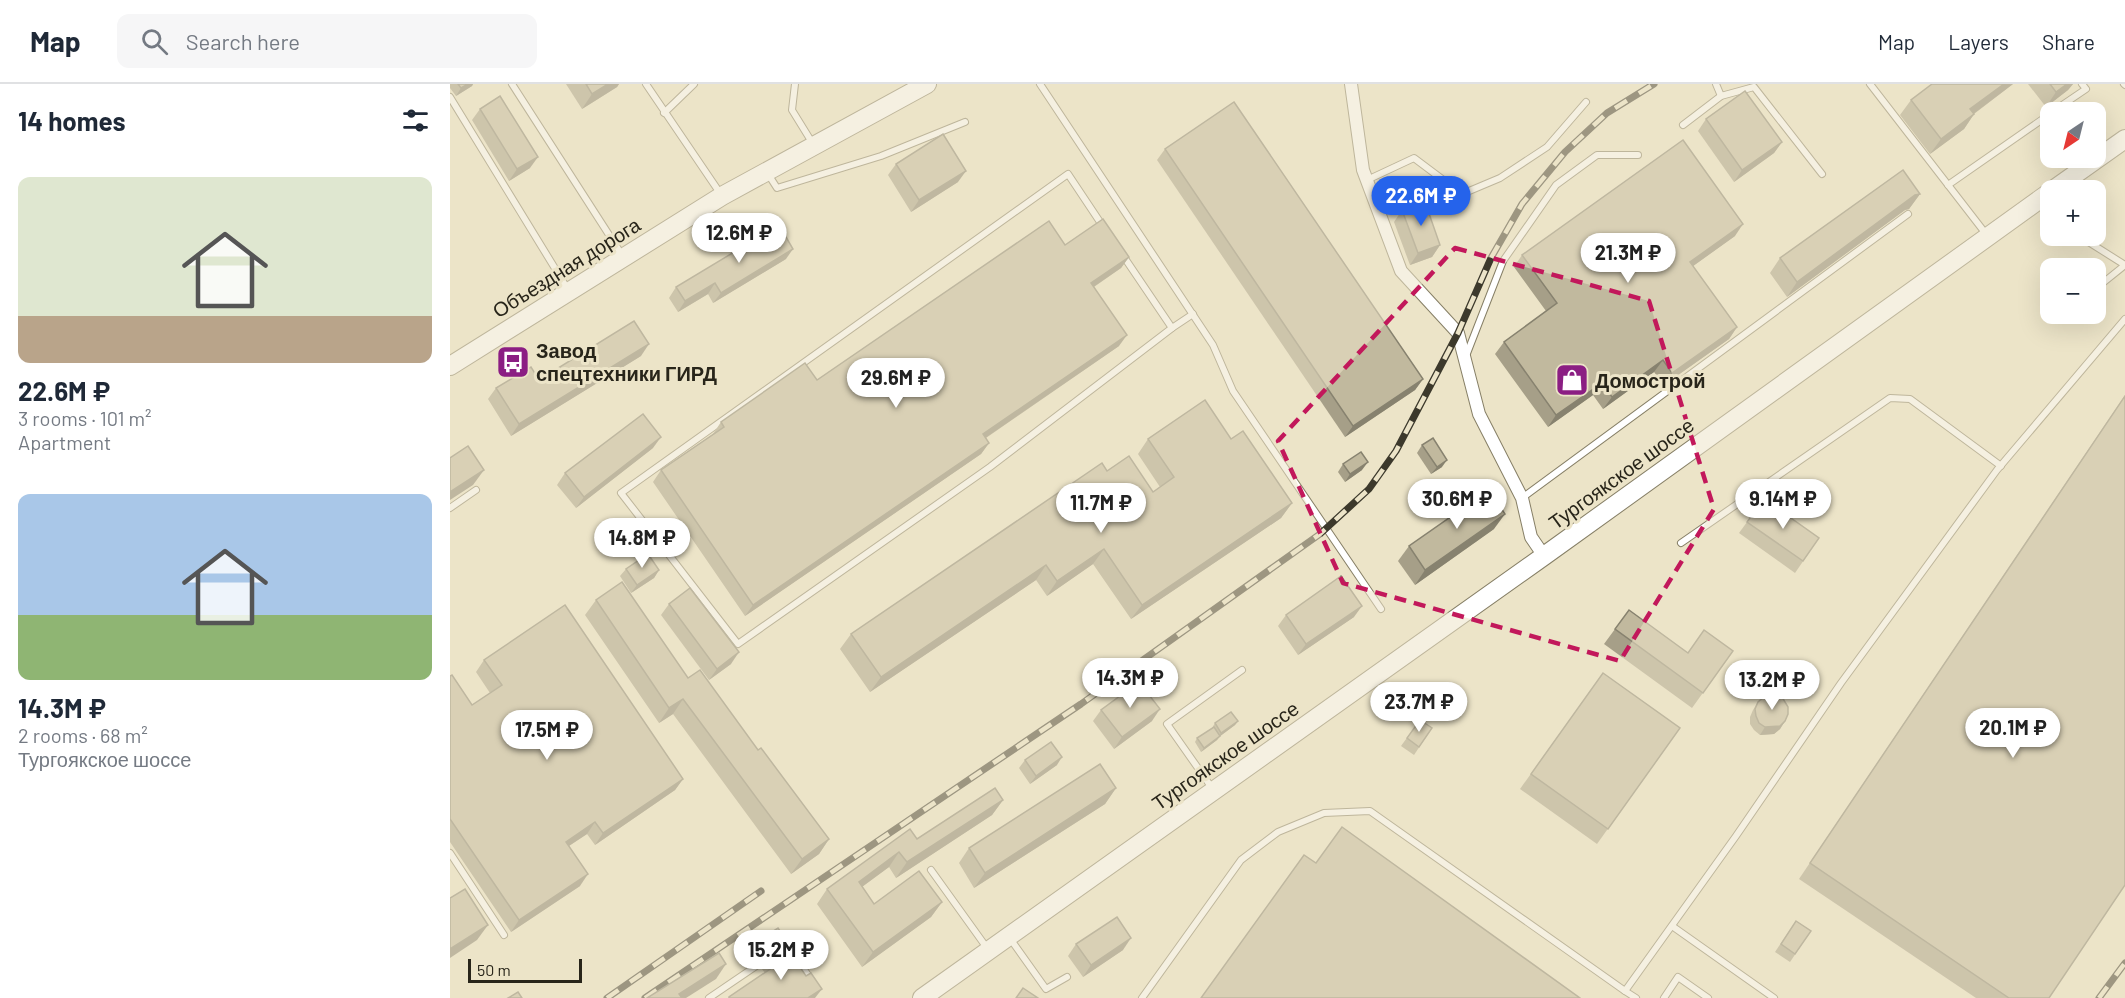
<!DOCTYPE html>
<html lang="en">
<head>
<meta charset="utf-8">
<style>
  :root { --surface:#fff; --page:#f6f6f7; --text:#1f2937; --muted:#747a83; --line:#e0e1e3; --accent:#2563eb }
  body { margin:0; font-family:Barlow,sans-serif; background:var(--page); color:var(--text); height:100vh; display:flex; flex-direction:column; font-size:22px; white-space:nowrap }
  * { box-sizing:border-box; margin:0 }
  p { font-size:20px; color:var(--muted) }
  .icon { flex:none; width:33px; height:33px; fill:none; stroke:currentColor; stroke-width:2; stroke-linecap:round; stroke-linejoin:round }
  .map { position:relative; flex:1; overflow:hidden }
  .sheet { display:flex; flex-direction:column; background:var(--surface); width:450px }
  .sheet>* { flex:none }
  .needle { width:39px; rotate:215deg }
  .controls { position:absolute; left:1590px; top:18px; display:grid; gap:12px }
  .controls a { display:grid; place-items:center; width:66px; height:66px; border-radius:12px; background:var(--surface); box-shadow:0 6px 24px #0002; font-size:30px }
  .scale { position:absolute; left:18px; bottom:15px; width:114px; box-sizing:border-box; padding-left:6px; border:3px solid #28251a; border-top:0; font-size:16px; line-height:21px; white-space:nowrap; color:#28251a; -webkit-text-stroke:4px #ece4c8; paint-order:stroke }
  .price { position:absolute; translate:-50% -51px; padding:0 14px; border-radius:21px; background:#fff; color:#222; font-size:20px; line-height:39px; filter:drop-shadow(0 2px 3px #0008) }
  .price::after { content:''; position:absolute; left:50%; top:36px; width:18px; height:14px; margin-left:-9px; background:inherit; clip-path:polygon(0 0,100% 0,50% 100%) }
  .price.on { background:var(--accent); color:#fff }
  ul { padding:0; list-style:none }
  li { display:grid; align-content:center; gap:12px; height:318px; padding:0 18px }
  li span { display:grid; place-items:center; height:186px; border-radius:12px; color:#555 }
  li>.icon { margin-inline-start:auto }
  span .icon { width:108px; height:108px; fill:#fffc; stroke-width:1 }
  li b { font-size:26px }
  h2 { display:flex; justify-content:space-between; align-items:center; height:72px; padding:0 18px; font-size:26px }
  header { display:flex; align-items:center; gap:36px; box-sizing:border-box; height:84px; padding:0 30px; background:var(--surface); border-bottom:2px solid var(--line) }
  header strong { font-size:28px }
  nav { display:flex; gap:33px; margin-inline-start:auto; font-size:21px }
  .search { width:420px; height:54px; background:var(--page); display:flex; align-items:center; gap:15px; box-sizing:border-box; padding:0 21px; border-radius:12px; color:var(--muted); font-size:22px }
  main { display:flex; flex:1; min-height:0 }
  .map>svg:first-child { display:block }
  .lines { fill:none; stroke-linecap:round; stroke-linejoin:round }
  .lane-casing { stroke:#867f66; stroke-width:8 }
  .street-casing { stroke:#867f66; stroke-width:14 }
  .primary-casing { stroke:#867f66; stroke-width:20 }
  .lane { stroke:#fff; stroke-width:6 }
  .street { stroke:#fff; stroke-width:12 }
  .primary { stroke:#fff; stroke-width:18 }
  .rail-casing { stroke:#3c392c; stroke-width:7 }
  .rail { stroke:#ece4c8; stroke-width:4.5; stroke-dasharray:14; stroke-linecap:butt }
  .wall { fill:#a69f88 }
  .shaded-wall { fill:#87826f }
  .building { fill:#c1b99e; stroke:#87826f; stroke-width:1.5 }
  .marked { fill:none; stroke:#c2185b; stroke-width:4.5; stroke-dasharray:12 8; stroke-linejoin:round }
  .labels { text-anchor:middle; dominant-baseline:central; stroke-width:6; stroke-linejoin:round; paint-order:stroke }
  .street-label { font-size:20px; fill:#28251a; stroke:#ece4c8 }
  .poi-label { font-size:20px; font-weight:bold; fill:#28251a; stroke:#ece4c8; text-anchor:start }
</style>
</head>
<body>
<header>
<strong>Map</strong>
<div class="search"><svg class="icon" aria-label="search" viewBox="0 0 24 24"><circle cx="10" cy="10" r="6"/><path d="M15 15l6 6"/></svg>Search here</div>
<nav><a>Map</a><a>Layers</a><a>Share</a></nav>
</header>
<main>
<section class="sheet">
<h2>14 homes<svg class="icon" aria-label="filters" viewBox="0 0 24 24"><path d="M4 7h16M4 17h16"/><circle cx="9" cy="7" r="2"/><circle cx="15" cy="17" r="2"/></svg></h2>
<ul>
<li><span style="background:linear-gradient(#dfe7d0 75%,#b9a48a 0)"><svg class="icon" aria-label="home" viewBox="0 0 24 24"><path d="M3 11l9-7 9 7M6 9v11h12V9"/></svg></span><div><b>22.6M ₽</b><p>3 rooms · 101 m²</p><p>Apartment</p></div></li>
<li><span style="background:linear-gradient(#a9c7e8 65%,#8fb573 0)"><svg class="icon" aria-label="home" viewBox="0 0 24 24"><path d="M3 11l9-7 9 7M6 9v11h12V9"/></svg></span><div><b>14.3M ₽</b><p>2 rooms · 68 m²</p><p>Тургоякское шоссе</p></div></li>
</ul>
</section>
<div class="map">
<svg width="1675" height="914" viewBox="0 0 1675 914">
  <rect width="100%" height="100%" fill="#ece4c8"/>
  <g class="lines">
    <g class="lane-casing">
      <g id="lane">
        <path d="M62,0L172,171"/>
        <path d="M196,0L272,112"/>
        <path d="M345,0L342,26L363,60"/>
        <path d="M590,0L763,261L783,307L931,525"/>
        <path d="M1266,0L1271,12"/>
        <path d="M1420,0L1536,150"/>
        <path d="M1674,0L1675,1"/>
        <path d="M0,13L117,204"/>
        <path d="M1602,28L1636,5L1632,0"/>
        <path d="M214,29L244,0"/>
        <path d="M1233,41L1271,12L1304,3L1372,90"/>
        <path d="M318,90L327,104L431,72L515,38"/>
        <path d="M917,96L964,74L1012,110L1050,94L1097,63L1136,18"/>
        <path d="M1498,101L1600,30"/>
        <path d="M654,144L618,90L171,409L288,560L540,383L722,244L743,230"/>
        <path d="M1629,152L1675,181L1649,202"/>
        <path d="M672,170L722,244"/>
        <path d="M1016,272L1053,177L1106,101L1147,71H1188"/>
        <path d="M1072,414L1458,130"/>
        <path d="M0,424L26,406"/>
        <path d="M1231,459L1440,314L1460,315L1551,382"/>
        <path d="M762,704L717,640L792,586"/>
        <path d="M0,769L54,851"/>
        <path d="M481,786L537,864"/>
        <path d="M1222,842L1324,914"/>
        <path d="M559,853L596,905L617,893"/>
        <path d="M1175,907L1186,914"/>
        <path d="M259,914L337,861L362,897"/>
        <path d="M692,914L791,776L828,748L874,729L920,727L1175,907L1286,752L1391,599L1547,386L1675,235"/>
        <path d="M1214,914L1228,893L1258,914"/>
      </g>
    </g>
    <g class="street-casing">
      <path id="street" d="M901,0L913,86L951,187L1008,249L1029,330L1072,414L1081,453L1094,472"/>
    </g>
    <g class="primary-casing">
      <g id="primary">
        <path d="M1603,106L1675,55"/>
        <path d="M0,282L272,112L477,0"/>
        <path d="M472,914L1094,472L1600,108"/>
      </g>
    </g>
    <use href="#lane" class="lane"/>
    <use href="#street" class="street"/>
    <use href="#primary" class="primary"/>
    <g class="rail-casing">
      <g id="rail">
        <path d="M157,914L311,807"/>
        <path d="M195,914L631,620L870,450L919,405L946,367L1008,249L1041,174L1072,120L1115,68L1157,29L1204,0"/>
        <path d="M1649,914L1675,879"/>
      </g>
    </g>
    <use href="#rail" class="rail"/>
  </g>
  <g class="wall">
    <path d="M0,0H23L22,2L6,12L0,4Z"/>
    <path d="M116,0H169L167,3L132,25Z"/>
    <path d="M1563,0L1524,30L1514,45L1480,70L1450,31L1461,16Z"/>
    <path d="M1578,0H1623L1618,6L1596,23Z"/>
    <path d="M30,25L80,84L59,97L22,36Z"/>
    <path d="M1256,35L1332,58L1324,69L1284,98L1248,47Z"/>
    <path d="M715,65L973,295L965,306L895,353L707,76Z"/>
    <path d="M446,80L508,98L461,128L438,91Z"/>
    <path d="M1470,110L1459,125L1455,126L1337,213L1320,189L1330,174Z"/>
    <path d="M952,126L990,161L982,173L960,181L944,138Z"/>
    <path d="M1285,152L1243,182L1287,243L1279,255L1214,301L1204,288L1153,325L1143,311L1098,343L1045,270L1054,258L1096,227L1064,183L1072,171Z"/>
    <path d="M615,161L679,173L671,184L644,203L669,262L536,354L539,359L531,370L295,532L203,398L211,386L263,350L271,338L367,296Z"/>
    <path d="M336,175L263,219L258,210L228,228L219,214L226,203Z"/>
    <path d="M191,272L61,352L38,315L46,304L89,296Z"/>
    <path d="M1675,311L1599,914H1526L1349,795Z"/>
    <path d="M698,355H781L842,419L831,434L681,535L643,480L597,512L586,496L420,608L390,565L401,550L657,387L703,408L710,403L688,370Z"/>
    <path d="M972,361L992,383L981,390L967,369Z"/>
    <path d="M203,364L126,424L107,401L115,389Z"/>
    <path d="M893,380L912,386L895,398L888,388Z"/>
    <path d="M1314,415L1369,454L1345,489L1289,449Z"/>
    <path d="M1044,445L965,501L948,477L959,462Z"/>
    <path d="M176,485L209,486L204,494L181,509L170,492Z"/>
    <path d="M146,516L238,594L308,666L379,755L369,770L341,790L223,630L209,639L135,531Z"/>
    <path d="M219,520L281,580L259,596L211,531Z"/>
    <path d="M1179,526L1238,569L1283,567L1242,624L1154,560Z"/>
    <path d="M836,531L904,533L848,571L828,542Z"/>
    <path d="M34,576L233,695L225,706L145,761L137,750L119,762L130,802L61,848L0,758V592L22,621L40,609L26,588Z"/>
    <path d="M1343,586L1354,610L1344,615L1336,612L1333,604L1337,594Z"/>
    <path d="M1153,589L1230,644L1147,760L1070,705Z"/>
    <path d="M1308,618L1335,637L1330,645L1324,650L1310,651L1304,646L1300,640V633L1303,626Z"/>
    <path d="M651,626L702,637L664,665L643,637Z"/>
    <path d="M970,636L982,644L964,671L951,662Z"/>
    <path d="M788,637L785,641L770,652L767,656L751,668L745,658L747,654L762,644L765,639Z"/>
    <path d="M575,676L607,681L580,700L569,684Z"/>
    <path d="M666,704L655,720L524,804L509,779L519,764Z"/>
    <path d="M553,716L542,731L446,794L439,783L412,803L424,820L492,818L481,833L412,883L367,820L377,805L467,755Z"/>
    <path d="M1346,837L1361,847L1340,878L1325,868Z"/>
    <path d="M305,859L328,860L306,876L300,867Z"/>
    <path d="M626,860L673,866L633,893L618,872Z"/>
    <path d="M322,869L356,892L365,914H278L315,889L312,885Z"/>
  </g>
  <g class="shaded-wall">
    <path d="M18,0H23L22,2L6,12L11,4Z"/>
    <path d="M158,0H169L167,3L132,25L142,10Z"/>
    <path d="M1554,0H1563L1510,40L1520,25Z"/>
    <path d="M1617,0H1623L1618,6L1596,23L1606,8Z"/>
    <path d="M1524,30L1514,45L1480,70L1491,55Z"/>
    <path d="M1332,58L1324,69L1284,98L1292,86Z"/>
    <path d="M88,73L80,84L59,97L67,85Z"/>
    <path d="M516,87L508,98L461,128L469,116Z"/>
    <path d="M1470,110L1459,125L1455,126L1337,213L1347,198L1465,111Z"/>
    <path d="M1293,140L1285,152L1232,190L1240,178Z"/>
    <path d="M990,161L982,173L960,181L968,169Z"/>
    <path d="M343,165L336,175L263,219L271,209Z"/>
    <path d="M679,173L671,184L633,210L641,199Z"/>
    <path d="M265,199L258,210L228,228L235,217Z"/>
    <path d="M1287,243L1279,255L1214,301L1222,289Z"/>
    <path d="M677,251L669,262L525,361L533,350Z"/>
    <path d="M199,260L191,272L61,352L69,340Z"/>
    <path d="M1213,276L1204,288L1153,325L1162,313Z"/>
    <path d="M973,295L965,306L895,353L903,342Z"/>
    <path d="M1152,299L1143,311L1098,343L1106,331Z"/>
    <path d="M211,353L203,364L126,424L134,413Z"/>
    <path d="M539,359L531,370L295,532L303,521Z"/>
    <path d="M997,376L992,383L981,390L987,383Z"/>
    <path d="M918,378L912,386L895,398L900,390Z"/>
    <path d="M34,386L23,401L0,416V408Z"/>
    <path d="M842,419L831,434L681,535L692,521Z"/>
    <path d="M1055,430L1044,445L965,501L975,486Z"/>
    <path d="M654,465L643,480L597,512L607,497Z"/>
    <path d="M596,481L586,496L420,608L431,593Z"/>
    <path d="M209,486L204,494L181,509L187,501Z"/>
    <path d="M912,522L904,533L848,571L856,560Z"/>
    <path d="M289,568L281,580L259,596L267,585Z"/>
    <path d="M1359,602L1354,610L1344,615L1336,612L1341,604Z"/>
    <path d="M233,615L223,630L209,639L219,624Z"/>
    <path d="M710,625L702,637L664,665L672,653Z"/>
    <path d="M788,637L785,641L769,653L771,649Z"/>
    <path d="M1335,637L1330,645L1324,650L1310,651L1315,643Z"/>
    <path d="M770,652L767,656L751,668L754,664Z"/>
    <path d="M612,673L607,681L580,700L586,692Z"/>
    <path d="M233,695L225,706L145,761L153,749Z"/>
    <path d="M666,704L655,720L524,804L535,789Z"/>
    <path d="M553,716L542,731L446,794L457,778Z"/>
    <path d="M145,738L137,750L108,769L116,758Z"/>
    <path d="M379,755L369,770L341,790L352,775Z"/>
    <path d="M449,768L439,783L398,813L409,798Z"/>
    <path d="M138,790L130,802L61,848L69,836Z"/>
    <path d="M492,818L481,833L412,883L423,868Z"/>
    <path d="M38,841L27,856L0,874V865Z"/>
    <path d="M334,853L328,860L306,876L311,868Z"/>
    <path d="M681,854L673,866L633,893L641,881Z"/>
    <path d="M276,880L266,895L236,914H226L229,910Z"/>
    <path d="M372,905L365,914H358Z"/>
  </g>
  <g class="building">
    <path d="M8,0H18L11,4Z"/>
    <path d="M136,0H158L142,10Z"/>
    <path d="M1482,0H1554L1520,25L1524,30L1491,55L1461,16Z"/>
    <path d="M1600,0H1617L1606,8Z"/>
    <path d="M1295,7L1332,58L1292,86L1256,35Z"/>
    <path d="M50,12L88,73L67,85L30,25Z"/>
    <path d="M784,18L973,295L903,342L715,65Z"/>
    <path d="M493,50L516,87L469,116L446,80Z"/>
    <path d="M1233,56L1293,140L1240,178L1287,243L1222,289L1213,276L1162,313L1152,299L1106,331L1054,258L1107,219L1072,171Z"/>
    <path d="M1453,86L1470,110L1465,111L1347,198L1330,174Z"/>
    <path d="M975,118L990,161L968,169L952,126Z"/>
    <path d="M653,135L679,173L641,199L677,251L533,350L539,359L303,521L211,386L274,343L271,338L355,279L367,296L599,137L615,161Z"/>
    <path d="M329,141L343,165L271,209L265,199L235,217L226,203Z"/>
    <path d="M184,237L199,260L69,340L46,304L81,283L89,296Z"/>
    <path d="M1675,312V801L1599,914H1559L1360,779Z"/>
    <path d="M755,316L781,355L793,347L842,419L692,521L654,465L607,497L596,481L431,593L401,550L652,379L657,387L679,372L703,408L724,393L698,355Z"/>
    <path d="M193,330L211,353L134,413L115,389Z"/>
    <path d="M983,354L997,376L987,383L972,361Z"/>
    <path d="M18,362L34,386L0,408V374Z"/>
    <path d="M911,368L918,378L900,390L893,380Z"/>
    <path d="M1039,406L1055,430L975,486L959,462Z"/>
    <path d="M1314,415L1369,454L1353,477L1297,438Z"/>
    <path d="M198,470L209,486L187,501L176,485Z"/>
    <path d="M891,492L912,522L856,560L836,531Z"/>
    <path d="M172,498L238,594L250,586L308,666L311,664L379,755L352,775L233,615L219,624L146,516Z"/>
    <path d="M240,504L289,568L267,585L219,520Z"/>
    <path d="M115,521L233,695L153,749L145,738L116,758L138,790L69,836L0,735V592L2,591L22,621L52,601L34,576Z"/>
    <path d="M1179,526L1238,569L1254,546L1283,567L1253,609L1165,545Z"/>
    <path d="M1353,584L1358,587L1362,597L1359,602L1350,607L1341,604L1339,596L1343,586Z"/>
    <path d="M1153,589L1230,644L1158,745L1081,690Z"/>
    <path d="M689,598L710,625L672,653L651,626Z"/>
    <path d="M1321,611L1332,613L1338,623V630L1335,637L1330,642L1315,643L1309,639L1306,632L1305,625L1308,618L1314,613Z"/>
    <path d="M781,628L788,637L771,649L765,639Z"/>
    <path d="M970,636L982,644L969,663L957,654Z"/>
    <path d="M764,643L770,652L754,664L747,654Z"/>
    <path d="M601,658L612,673L586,692L575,676Z"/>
    <path d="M650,680L666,704L535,789L519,764Z"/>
    <path d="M545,704L553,716L457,778L449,768L409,798L424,820L469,787L492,818L423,868L377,805L460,745L467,755Z"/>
    <path d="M892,743L1130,914H751L854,771L866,779Z"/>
    <path d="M15,805L38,841L0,865V814Z"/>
    <path d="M667,833L681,854L641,881L626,860Z"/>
    <path d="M1346,837L1361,847L1345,870L1331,860Z"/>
    <path d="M328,844L334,853L311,868L305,859Z"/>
    <path d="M335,861L356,892L361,889L372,905L358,914H279V913L329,879L322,869Z"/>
    <path d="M269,869L276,880L229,910L232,914H197Z"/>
    <path d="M573,904L588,914H566Z"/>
    <path d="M68,908L72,914H58Z"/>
  </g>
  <path d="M0 0H1675V914H0ZM1005,164L1199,217L1264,425L1170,577L893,499L828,357Z" fill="#ece4c8" fill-opacity=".55" fill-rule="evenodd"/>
  <path class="marked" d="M1005,164L1199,217L1264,425L1170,577L893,499L828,357Z"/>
  <defs>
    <g id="bus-square" transform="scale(1.725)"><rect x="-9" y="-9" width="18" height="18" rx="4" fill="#8b1e83" stroke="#ece4c8"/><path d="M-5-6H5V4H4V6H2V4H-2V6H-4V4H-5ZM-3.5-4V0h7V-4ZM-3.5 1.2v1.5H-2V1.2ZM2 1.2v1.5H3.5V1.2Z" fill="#fff"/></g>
    <g id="shop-square" transform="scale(1.725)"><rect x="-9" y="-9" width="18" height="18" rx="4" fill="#8b1e83" stroke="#ece4c8"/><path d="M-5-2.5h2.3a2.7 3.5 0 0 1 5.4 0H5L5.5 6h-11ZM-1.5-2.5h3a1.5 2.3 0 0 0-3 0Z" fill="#fff"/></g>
  </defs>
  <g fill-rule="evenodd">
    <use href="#bus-square" x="63" y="278"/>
    <use href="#shop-square" x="1122" y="296"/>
  </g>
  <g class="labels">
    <g class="street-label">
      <text transform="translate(116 183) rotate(-32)">Объездная дорога</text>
      <text transform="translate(1171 389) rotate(-36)">Тургоякское шоссе</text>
      <text transform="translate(775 671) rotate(-35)">Тургоякское шоссе</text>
    </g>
    <g class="poi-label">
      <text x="86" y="266">Завод<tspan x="86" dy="23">спецтехники ГИРД</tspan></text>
      <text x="1145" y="296">Домострой</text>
    </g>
  </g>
</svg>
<div class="controls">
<a><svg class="needle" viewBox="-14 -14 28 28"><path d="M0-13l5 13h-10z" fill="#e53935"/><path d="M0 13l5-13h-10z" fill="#747a83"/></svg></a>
<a>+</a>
<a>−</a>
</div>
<div class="scale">50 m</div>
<b class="price on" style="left:971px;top:143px">22.6M ₽</b>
<b class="price" style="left:289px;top:180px">12.6M ₽</b>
<b class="price" style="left:1178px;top:200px">21.3M ₽</b>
<b class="price" style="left:446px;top:325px">29.6M ₽</b>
<b class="price" style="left:1007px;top:446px">30.6M ₽</b>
<b class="price" style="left:1333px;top:446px">9.14M ₽</b>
<b class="price" style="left:651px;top:450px">11.7M ₽</b>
<b class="price" style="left:192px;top:485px">14.8M ₽</b>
<b class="price" style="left:680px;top:625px">14.3M ₽</b>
<b class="price" style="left:1322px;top:627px">13.2M ₽</b>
<b class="price" style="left:969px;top:649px">23.7M ₽</b>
<b class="price" style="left:1563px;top:675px">20.1M ₽</b>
<b class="price" style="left:97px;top:677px">17.5M ₽</b>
<b class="price" style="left:331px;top:897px">15.2M ₽</b>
</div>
</main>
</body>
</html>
